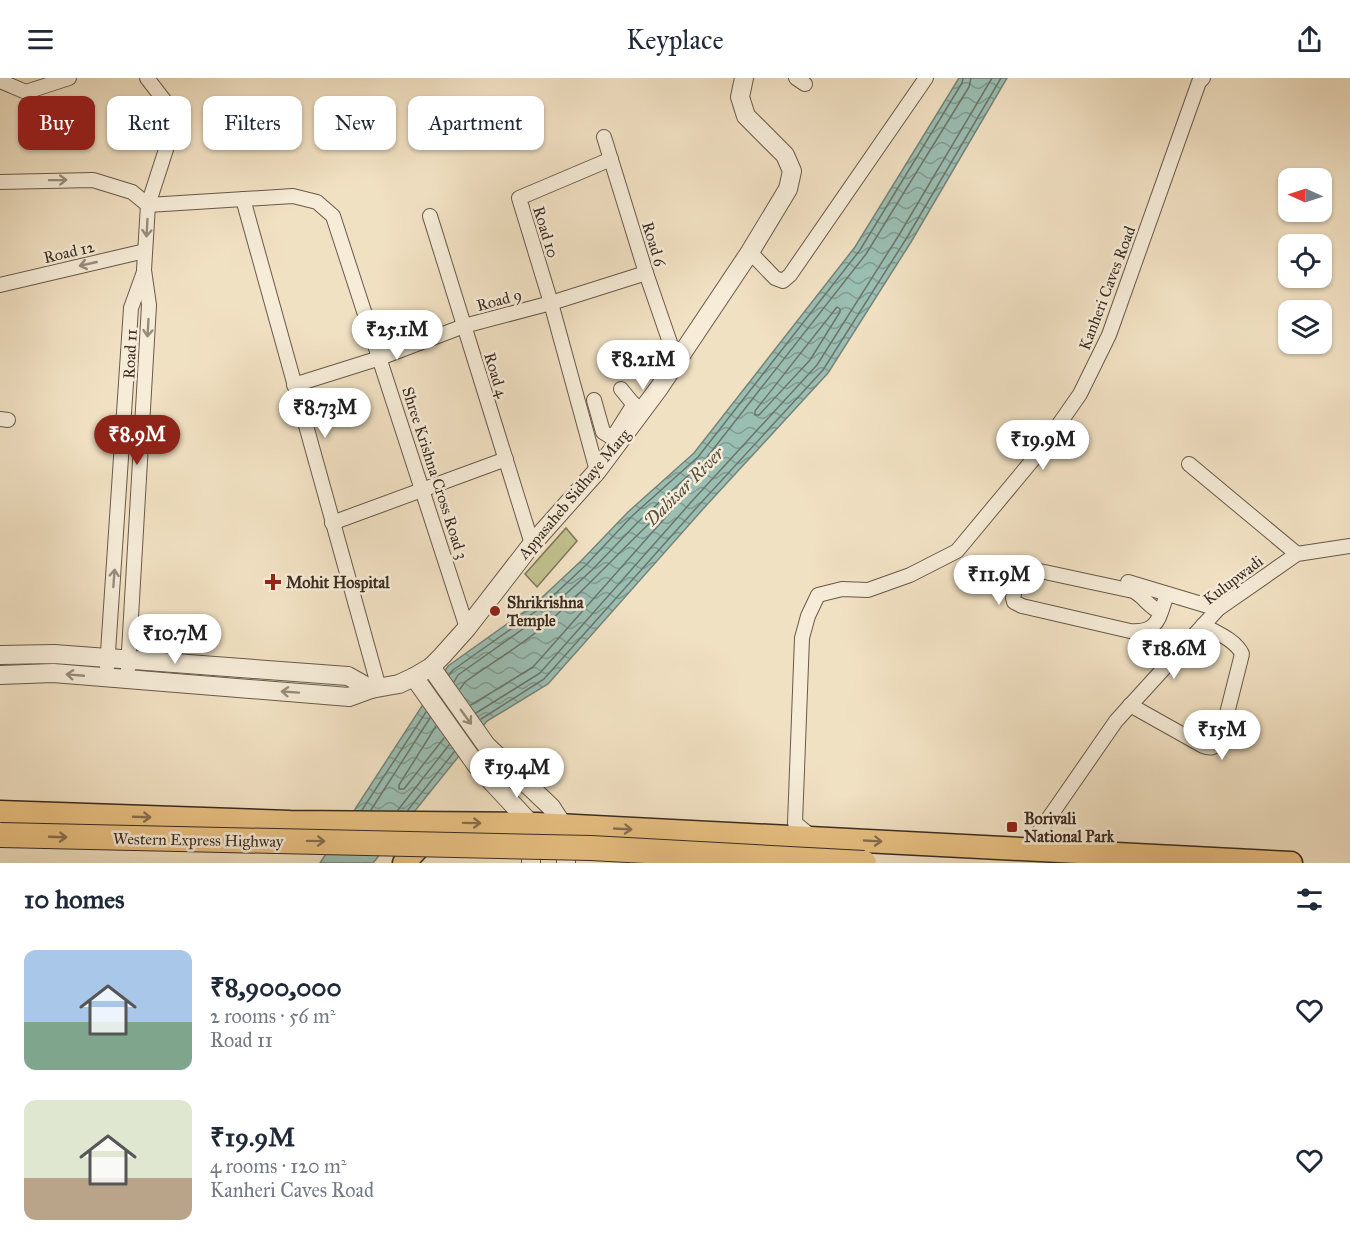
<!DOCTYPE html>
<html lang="en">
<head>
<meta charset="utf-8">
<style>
  :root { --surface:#fff; --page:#f2f2f3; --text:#1f2937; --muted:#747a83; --accent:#8f2418 }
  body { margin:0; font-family:"IM FELL Great Primer",serif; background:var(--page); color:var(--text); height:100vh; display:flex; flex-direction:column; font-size:22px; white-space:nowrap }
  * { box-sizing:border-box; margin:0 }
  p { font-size:20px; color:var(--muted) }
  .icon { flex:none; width:33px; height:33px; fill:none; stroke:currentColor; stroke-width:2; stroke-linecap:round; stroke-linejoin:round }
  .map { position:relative; height:785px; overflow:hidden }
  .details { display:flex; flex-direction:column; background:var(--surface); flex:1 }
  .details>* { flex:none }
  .top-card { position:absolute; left:18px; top:18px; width:600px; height:54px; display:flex; gap:12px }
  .needle { width:39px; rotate:273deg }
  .tools { position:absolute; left:1278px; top:90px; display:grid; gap:12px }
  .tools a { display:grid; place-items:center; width:54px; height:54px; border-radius:12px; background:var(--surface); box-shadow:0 2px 4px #0004; font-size:30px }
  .price { position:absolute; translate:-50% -51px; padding:0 14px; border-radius:21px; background:#fff; color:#222; font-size:20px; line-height:39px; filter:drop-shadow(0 2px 3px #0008) }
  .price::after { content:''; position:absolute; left:50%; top:36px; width:18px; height:14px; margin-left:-9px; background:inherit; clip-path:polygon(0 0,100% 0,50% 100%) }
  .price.current { background:var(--accent); color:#fff }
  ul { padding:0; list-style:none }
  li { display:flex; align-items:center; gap:18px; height:150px; padding:0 24px }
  li span { display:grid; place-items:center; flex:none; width:168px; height:120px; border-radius:12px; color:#555 }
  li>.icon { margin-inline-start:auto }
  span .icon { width:72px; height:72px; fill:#fffc; stroke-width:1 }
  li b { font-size:26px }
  h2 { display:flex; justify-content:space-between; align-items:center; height:72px; padding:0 24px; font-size:26px }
  .tag { padding:0 21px; border-radius:12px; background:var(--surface); box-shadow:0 2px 4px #0004; font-size:21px; line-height:54px }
  .tag.current { background:var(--accent); color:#fff }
  header { display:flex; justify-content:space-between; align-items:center; height:78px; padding:0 24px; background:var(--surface); font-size:27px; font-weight:600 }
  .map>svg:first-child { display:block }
  .park { fill:#c1c18f; stroke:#7e7658; stroke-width:1.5 }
  .water { fill:url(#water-waves); stroke:#758479; stroke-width:1.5 }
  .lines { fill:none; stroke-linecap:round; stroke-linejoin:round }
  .shore { stroke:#6b756a; stroke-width:1.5 }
  .minor-casing { stroke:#68594a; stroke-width:16 }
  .tertiary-casing { stroke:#68594a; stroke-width:20 }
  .primary-casing { stroke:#3b2c22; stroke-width:25 }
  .minor { stroke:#f6ecd8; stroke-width:14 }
  .tertiary { stroke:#f6ecd8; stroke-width:18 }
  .primary { stroke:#e8c082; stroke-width:22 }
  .trunk-bridge-casing { stroke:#3b2c22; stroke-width:26; stroke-linecap:butt }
  .trunk-bridge { stroke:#e8c082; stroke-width:24 }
  .oneway { stroke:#988c7d }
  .oneway2 { stroke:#896f4d }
  .poi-dot { fill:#8f2418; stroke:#f6ecd8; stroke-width:2 }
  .labels { text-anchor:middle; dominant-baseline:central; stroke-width:5; stroke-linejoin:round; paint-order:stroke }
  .street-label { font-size:16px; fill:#3b2c22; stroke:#f6ecd8 }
  .poi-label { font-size:16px; font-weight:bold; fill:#3b2c22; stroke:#f6ecd8; text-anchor:start }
  .water-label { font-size:18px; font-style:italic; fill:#535046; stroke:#f6ecd8 }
</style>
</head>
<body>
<header><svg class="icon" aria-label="menu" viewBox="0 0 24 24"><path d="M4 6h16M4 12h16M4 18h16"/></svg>Keyplace<svg class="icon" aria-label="share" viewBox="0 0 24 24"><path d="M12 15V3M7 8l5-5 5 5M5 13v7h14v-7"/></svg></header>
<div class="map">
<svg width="1350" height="785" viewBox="0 0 1350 785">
  <defs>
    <pattern id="water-waves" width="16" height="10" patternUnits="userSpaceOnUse" patternTransform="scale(1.5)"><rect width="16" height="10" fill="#9bbeb3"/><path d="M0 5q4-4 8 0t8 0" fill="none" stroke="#809b91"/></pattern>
  </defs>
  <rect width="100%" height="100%" fill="#f1e1c3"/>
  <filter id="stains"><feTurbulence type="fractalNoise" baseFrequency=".00333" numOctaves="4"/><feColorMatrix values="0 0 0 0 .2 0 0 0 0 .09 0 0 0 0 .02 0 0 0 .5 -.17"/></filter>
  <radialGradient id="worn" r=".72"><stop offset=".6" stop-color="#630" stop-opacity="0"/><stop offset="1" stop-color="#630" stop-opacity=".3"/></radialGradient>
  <path class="park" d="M566,450L577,463L537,509L525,496Z"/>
  <path class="water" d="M959,0H1007L911,164L828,295L703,431L548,606L487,643L373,785H320L448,588L535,526L582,482L628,434L694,375L855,169Z"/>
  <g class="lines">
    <g class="shore">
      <path d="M837,229L840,231V234L810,282L759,337H755V333Z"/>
      <path d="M449,597L453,592L539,531L587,486L632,438L698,379L860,172L962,5L963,0"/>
      <path d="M454,604L458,597L544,536L592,492L638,444L704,383L866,176L969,9L971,0"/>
      <path d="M460,611L465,604C494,583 526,565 552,541C592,505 628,464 668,428H672V432L533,589L471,627"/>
      <path d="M476,635L540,595L693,422L817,287L899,157L992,0"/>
      <path d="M481,641L544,601L699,427L823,292L906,161L1001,0"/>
      <path d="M436,648L399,707V711H404L444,660"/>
      <path d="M362,732L426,634"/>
      <path d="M371,732L430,640"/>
      <path d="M398,732L449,667"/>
      <path d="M408,732L454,674"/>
    </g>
    <g class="minor-casing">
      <g id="minor">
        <path d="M796,0L805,6"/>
        <path d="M0,3L26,14L69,0"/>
        <path d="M604,59L646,195L676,282"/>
        <path d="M0,104L93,102L132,114L148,127"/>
        <path d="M243,121L379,610"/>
        <path d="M148,127L293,118L317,124L333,138L467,550"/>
        <path d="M430,138L532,466"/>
        <path d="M750,174L775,200L783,203L790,197L926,0"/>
        <path d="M0,207L145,173"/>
        <path d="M294,307L380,280L464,248L551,225L646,195"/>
        <path d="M621,311L639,333"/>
        <path d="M594,322L603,354L611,359L615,356L634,326"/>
        <path d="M0,341L8,342"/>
        <path d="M1189,386L1297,476"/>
        <path d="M597,393L551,225L519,120L611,81"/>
        <path d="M332,445L506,381"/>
        <path d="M1128,504L1218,531"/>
        <path d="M1161,534C1156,550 1147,554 1130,553L1022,528L1014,524L1013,520L1018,496L1026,490L1133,513C1144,518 1149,530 1161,534L1167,516"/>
        <path d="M107,589L131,230L144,194"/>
        <path d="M128,591L149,227L144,192L148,127L171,56L167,26L147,0"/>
        <path d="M1130,627L1203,668C1211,671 1214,670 1220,663L1242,576C1236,562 1215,554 1203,547"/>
        <path d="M812,759L795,745L802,560L808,538L818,517L842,511L868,512L910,497L957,473L1041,372L1080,316L1109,257L1199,4L1203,0"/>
        <path d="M1028,770L1116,643L1218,531L1297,476L1350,468"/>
      </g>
    </g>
    <g class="tertiary-casing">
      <g id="tertiary">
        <path d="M0,577L54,576L348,598L371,611"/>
        <path d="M431,589L486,667L551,729L564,749L566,785"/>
        <path d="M0,597L53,595L349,619L371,611L399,606L414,599L431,589L442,578L467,550L532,466L597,393L659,310L750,174L788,111L792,93L785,77L746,38L740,19L744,0"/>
        <path d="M414,599L477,688L531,746V785"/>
      </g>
    </g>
    <g class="primary-casing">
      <g id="primary">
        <path d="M0,734L290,744L537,746L1291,785"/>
        <path d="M404,785L431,756"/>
      </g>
    </g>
    <use href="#minor" class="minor"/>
    <use href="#tertiary" class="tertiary"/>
    <use href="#primary" class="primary"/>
    <g class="trunk-bridge-casing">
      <path id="trunk-bridge" d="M0,757L591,770L864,785"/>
    </g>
    <use href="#trunk-bridge" class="trunk-bridge"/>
  </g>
  <defs><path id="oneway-shaft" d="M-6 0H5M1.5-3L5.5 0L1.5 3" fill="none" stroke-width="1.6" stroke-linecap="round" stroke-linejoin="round" transform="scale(1.5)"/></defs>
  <g class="oneway">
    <use href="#oneway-shaft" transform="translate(58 102) rotate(-1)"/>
    <use href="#oneway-shaft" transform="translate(147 150) rotate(93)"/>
    <use href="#oneway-shaft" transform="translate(88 186) rotate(167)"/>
    <use href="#oneway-shaft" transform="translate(148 250) rotate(93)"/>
    <use href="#oneway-shaft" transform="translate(114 500) rotate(-86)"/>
    <use href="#oneway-shaft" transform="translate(75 597) rotate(-175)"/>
    <use href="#oneway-shaft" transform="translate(290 614) rotate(-176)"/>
    <use href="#oneway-shaft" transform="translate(466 639) rotate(54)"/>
  </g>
  <g class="oneway2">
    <use href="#oneway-shaft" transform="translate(142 739) rotate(2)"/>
    <use href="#oneway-shaft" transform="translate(472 745) rotate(1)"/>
    <use href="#oneway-shaft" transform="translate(623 751) rotate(3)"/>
    <use href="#oneway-shaft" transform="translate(58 759) rotate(2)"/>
    <use href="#oneway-shaft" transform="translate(316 763) rotate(1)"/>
    <use href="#oneway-shaft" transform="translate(873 763) rotate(3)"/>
  </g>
  <g class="poi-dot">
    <path d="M270 495h6v6h6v6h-6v6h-6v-6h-6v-6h6z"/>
    <circle cx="495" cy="533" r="6"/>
    <rect x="1006" y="743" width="12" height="12" rx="3"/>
  </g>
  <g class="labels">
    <g class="street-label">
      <text transform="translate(546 154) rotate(73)">Road 10</text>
      <text transform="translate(654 166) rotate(73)">Road 6</text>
      <text transform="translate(69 174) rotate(-13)">Road 12</text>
      <text transform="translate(1107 210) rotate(-69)">Kanheri Caves Road</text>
      <text transform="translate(499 222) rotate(-15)">Road 9</text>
      <text transform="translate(130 276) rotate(-87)">Road 11</text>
      <text transform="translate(496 297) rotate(73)">Road 4</text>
      <text transform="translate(435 395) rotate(72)">Shree Krishna Cross Road 3</text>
      <text transform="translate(574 416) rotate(-50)">Appasaheb Sidhaye Marg</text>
      <text transform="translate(1233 502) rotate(-37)">Kulupwadi</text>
      <text transform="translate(198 762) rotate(1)">Western Express Highway</text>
    </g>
    <g class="poi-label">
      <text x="286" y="504">Mohit Hospital</text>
      <text x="507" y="524">Shrikrishna<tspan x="507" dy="18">Temple</tspan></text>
      <text x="1024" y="740">Borivali<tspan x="1024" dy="18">National Park</tspan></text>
    </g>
    <g class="water-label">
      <text transform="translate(684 409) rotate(-45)">Dahisar River</text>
    </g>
  </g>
  <rect width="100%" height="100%" filter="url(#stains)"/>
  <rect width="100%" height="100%" fill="url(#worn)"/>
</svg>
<div class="tools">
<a><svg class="needle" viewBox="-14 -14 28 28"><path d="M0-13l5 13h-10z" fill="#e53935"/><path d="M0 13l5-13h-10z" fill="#747a83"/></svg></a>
<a><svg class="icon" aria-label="locate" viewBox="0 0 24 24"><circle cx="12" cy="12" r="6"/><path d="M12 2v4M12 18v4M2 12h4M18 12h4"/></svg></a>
<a><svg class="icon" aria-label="layers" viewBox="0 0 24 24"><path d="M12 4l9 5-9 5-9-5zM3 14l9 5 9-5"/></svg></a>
</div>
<b class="price" style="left:397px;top:283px">₹25.1M</b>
<b class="price" style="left:643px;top:313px">₹8.21M</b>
<b class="price" style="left:325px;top:361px">₹8.73M</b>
<b class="price current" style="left:137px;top:388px">₹8.9M</b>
<b class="price" style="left:1043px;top:393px">₹19.9M</b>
<b class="price" style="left:999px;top:528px">₹11.9M</b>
<b class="price" style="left:175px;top:587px">₹10.7M</b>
<b class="price" style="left:1174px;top:602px">₹18.6M</b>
<b class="price" style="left:1222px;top:683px">₹15M</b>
<b class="price" style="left:517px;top:721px">₹19.4M</b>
<div class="top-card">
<a class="tag current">Buy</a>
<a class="tag">Rent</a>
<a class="tag">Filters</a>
<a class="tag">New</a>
<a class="tag">Apartment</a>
</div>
</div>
<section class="details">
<h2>10 homes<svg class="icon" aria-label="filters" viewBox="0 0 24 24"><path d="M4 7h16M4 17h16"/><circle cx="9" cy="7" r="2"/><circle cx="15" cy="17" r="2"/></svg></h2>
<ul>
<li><span style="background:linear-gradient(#a9c7e8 60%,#7fa58c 0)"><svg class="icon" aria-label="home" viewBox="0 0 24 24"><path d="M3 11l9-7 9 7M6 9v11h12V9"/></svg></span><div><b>₹8,900,000</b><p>2 rooms · 56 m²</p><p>Road 11</p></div><svg class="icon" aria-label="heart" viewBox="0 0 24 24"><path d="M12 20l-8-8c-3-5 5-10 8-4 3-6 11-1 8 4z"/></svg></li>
<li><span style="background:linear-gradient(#dfe7d0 65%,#b9a48a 0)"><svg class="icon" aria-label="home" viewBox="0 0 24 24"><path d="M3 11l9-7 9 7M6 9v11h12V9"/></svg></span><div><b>₹19.9M</b><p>4 rooms · 120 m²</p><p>Kanheri Caves Road</p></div><svg class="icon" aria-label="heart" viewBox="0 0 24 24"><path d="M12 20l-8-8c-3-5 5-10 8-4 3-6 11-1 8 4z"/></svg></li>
</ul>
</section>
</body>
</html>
